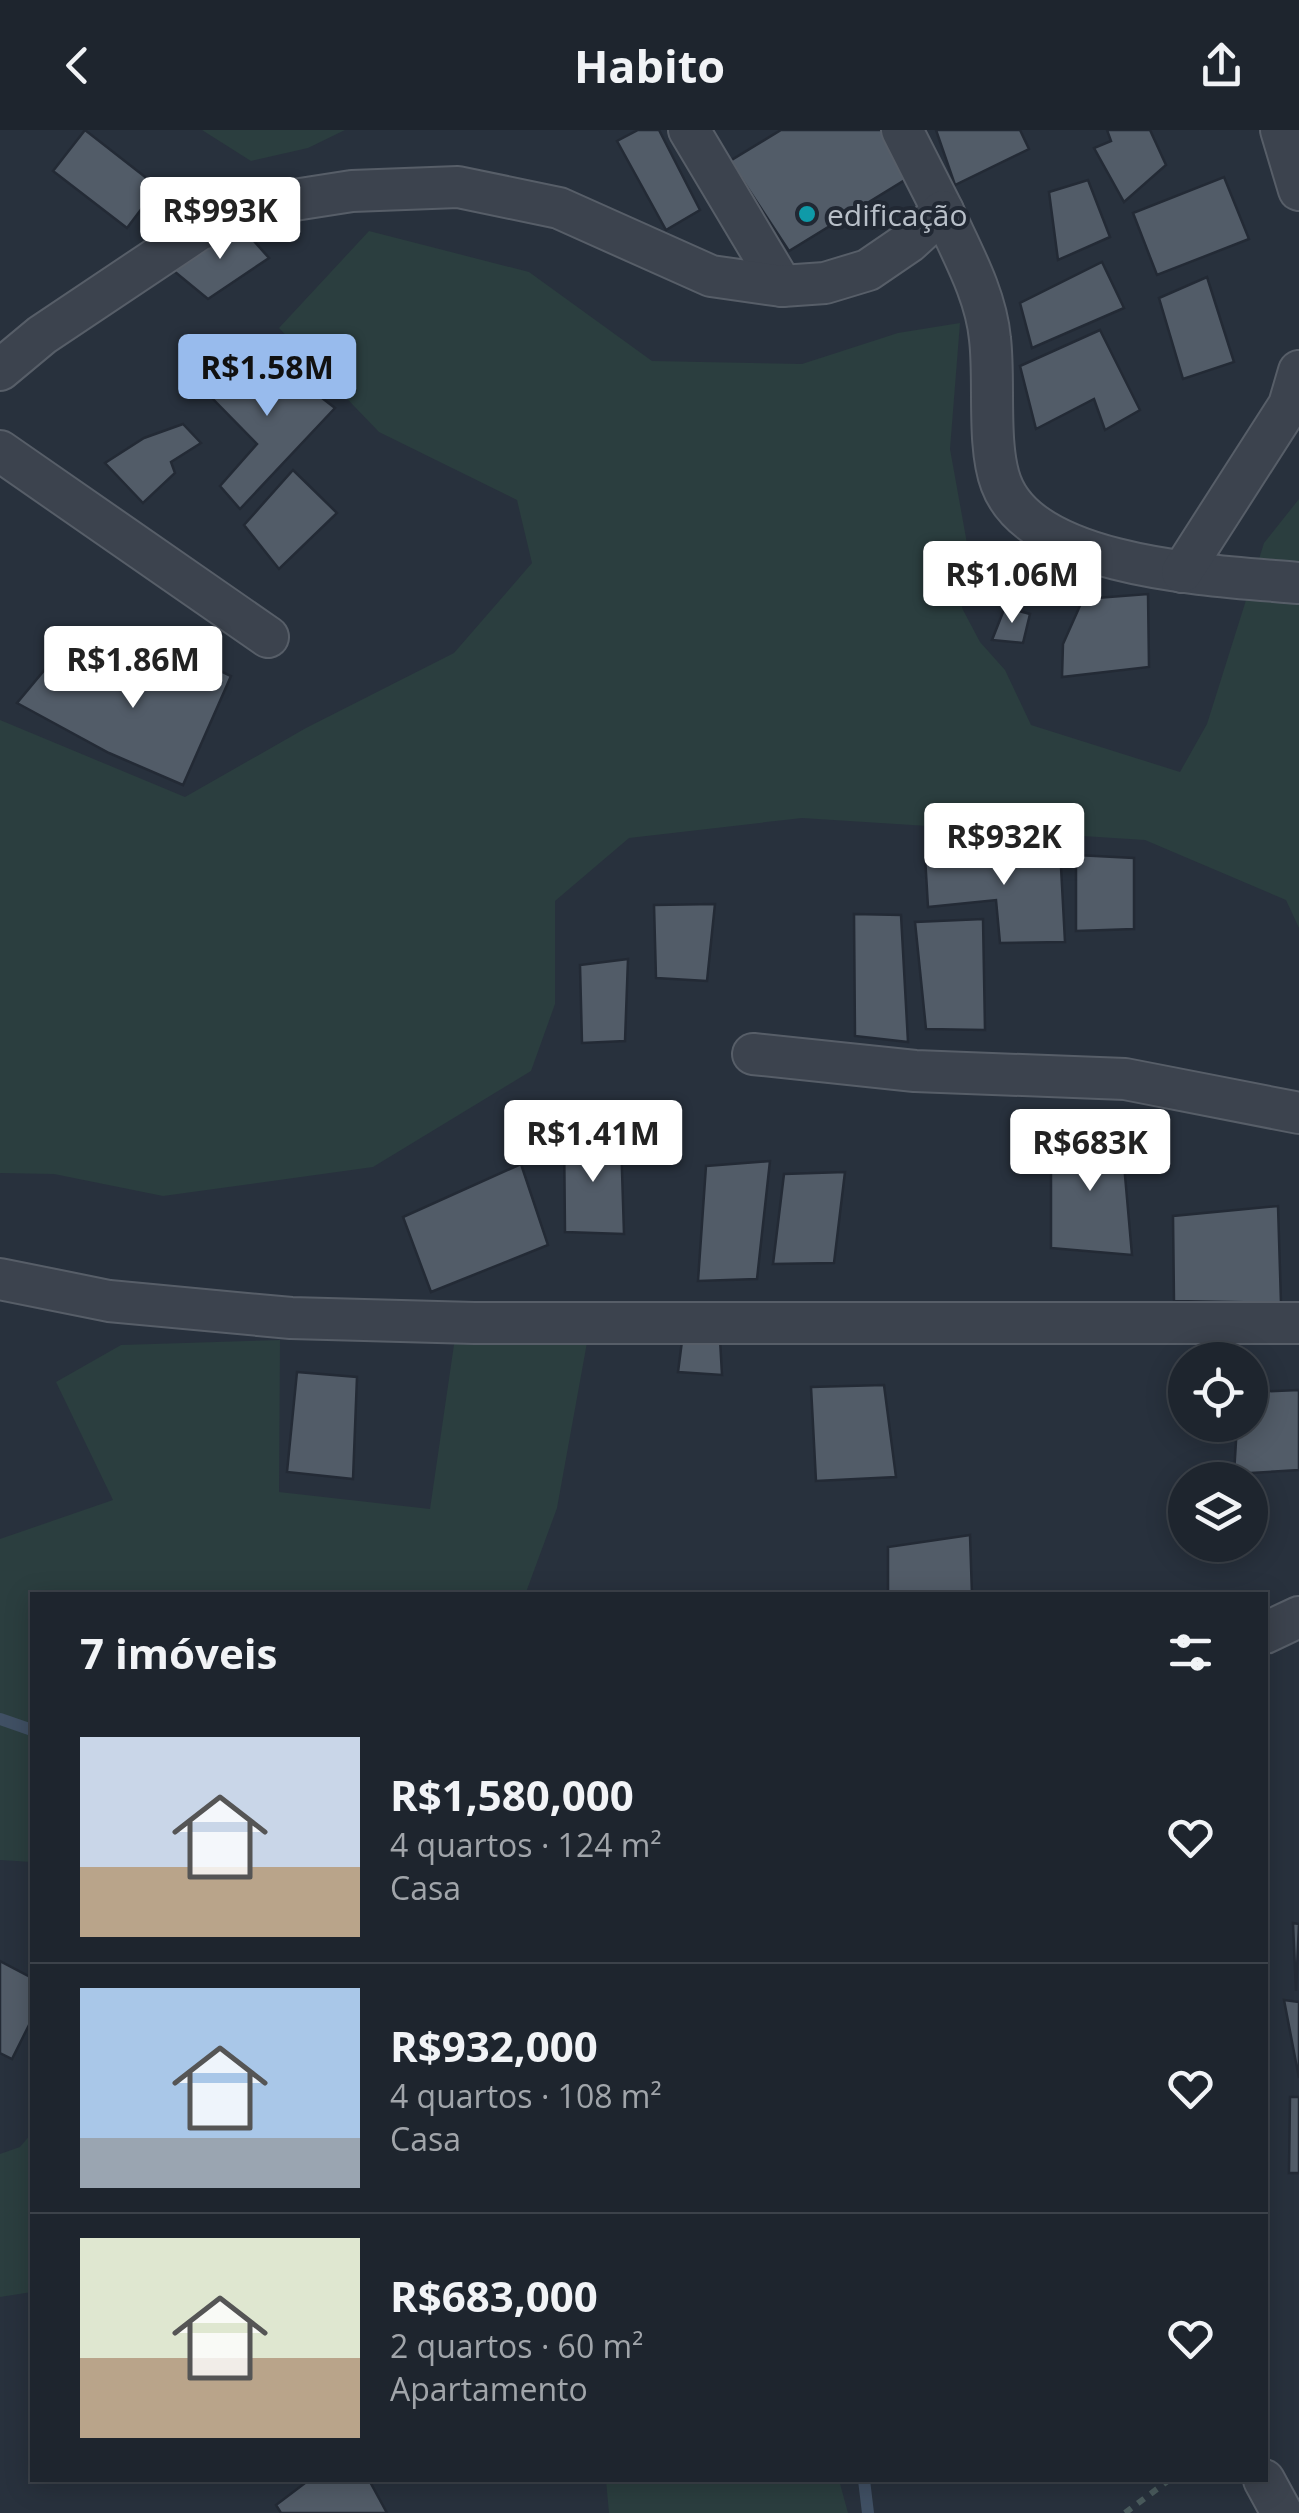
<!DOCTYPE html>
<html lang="pt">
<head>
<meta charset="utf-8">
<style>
  :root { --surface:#1e252e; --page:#2b313a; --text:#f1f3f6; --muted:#a1a5aa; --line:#3c424a; --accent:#98bbed }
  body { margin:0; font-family:"Open Sans",sans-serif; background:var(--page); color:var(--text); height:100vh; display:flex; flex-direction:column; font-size:38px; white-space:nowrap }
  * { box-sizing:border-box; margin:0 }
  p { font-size:32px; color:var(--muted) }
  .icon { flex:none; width:55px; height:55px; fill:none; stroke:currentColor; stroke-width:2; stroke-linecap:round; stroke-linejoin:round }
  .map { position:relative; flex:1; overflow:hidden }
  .sheet { position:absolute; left:30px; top:1462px; width:1238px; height:890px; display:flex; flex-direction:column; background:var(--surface); border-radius:0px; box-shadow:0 5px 25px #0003,0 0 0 2px var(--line) }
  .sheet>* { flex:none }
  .tools { position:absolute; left:1168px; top:1212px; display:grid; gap:20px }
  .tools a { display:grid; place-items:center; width:100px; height:100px; border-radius:50%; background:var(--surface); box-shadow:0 5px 25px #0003,0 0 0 2px var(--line); font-size:50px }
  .price { position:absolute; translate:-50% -85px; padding:0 22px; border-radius:10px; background:#fff; color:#222; font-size:32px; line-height:65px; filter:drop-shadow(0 2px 5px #0008) }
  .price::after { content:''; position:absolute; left:50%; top:60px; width:30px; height:22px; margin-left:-15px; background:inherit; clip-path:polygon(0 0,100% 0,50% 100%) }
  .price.current { background:var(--accent); color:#111 }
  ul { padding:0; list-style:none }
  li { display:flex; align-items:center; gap:30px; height:250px; padding:0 50px }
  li+li { border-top:2px solid var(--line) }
  li span { display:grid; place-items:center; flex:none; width:280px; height:200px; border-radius:0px; color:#555 }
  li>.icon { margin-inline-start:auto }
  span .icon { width:120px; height:120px; fill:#fffc; stroke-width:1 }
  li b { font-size:42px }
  h2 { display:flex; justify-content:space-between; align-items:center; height:120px; padding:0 50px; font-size:42px }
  header { display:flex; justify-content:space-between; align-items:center; height:130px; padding:0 50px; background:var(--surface); font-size:45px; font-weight:700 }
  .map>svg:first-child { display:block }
  .green { fill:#2b3e3f }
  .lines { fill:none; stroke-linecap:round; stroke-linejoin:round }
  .stream { stroke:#405064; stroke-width:12 }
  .building { fill:#525c68; stroke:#232a35; stroke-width:2.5 }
  .minor-casing { stroke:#575e68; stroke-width:44 }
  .path { stroke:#4a5b5d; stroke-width:6; stroke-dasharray:8 8; stroke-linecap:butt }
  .minor { stroke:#3c434e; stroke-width:40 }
  .culture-dot { fill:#0f9aa8; stroke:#212833; stroke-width:4 }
  .labels { text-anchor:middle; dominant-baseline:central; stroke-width:8; stroke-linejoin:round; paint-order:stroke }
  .poi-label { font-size:30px; fill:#b8bfc8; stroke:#212833; text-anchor:start }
</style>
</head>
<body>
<header><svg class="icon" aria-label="back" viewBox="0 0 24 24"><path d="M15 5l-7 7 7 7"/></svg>Habito<svg class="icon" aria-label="share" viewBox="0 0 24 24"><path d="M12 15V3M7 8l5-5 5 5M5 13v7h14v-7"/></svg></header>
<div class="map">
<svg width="1299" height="2383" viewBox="0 0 1299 2383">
  <rect width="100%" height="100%" fill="#28313d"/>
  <g class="green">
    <path d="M202,0H345L308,18L251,31Z"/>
    <path d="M369,101L529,142L652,231L802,234L898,203L960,193L950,319L968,419L962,478L980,512L1005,540L1031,595L1180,642L1207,594L1264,413L1299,369V798L1286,770L1145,710L802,688L629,708L555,771V874L531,941L373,1037L163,1066L54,1044L0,1043V590L185,667L306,598L454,523L532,433L517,370L379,302L279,198Z"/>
    <path d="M590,1196L557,1378L525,1465H32V1732L0,1730V1409L113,1370L56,1252L121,1215L280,1210L279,1362L430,1379L456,1201Z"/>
    <path d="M32,2003V2162L0,2167V2024L20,2017Z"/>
    <path d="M606,2350H839L848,2383H609Z"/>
  </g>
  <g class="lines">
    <g class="stream">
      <path d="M0,1589L32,1600"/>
      <path d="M864,2350L868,2383"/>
    </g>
  </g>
  <g class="building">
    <path d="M85,0L158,57L127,98L53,41Z"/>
    <path d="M638,0H659L700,80L666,100L617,11Z"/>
    <path d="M781,0H886L908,48L789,121L730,31Z"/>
    <path d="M936,0H1020L1029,19L955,55Z"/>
    <path d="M1107,0H1150L1166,35L1124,72L1094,18L1111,11Z"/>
    <path d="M1224,47L1249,109L1157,145L1133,83Z"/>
    <path d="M1088,50L1110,107L1058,130L1049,62Z"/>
    <path d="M238,93L269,128L208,169L169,137Z"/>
    <path d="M1102,132L1124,178L1032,218L1020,173Z"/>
    <path d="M1207,147L1234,232L1183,249L1159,168Z"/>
    <path d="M1100,200L1140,280L1105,300L1094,269L1036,299L1020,236Z"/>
    <path d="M253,215L335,278L240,379L220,356L257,314L211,267Z"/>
    <path d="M183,294L201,313L171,332L175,343L143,373L105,333L144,308Z"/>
    <path d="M293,340L337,383L279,439L244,395Z"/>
    <path d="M1148,464L1149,537L1062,547L1063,514L1083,469Z"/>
    <path d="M1005,477L1030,484L1023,513L992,510Z"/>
    <path d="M62,519L133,562L187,525L231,546L183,655L109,623L17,573Z"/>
    <path d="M989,716L1060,718L1065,812L1000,813L996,770L928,777L925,726Z"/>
    <path d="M1076,725L1134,728V799L1076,801Z"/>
    <path d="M715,774L707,851L656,848L654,775Z"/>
    <path d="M854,784L901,785L908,912L855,906Z"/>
    <path d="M983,789L985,900L926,899L915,792Z"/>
    <path d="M628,829L625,911L582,913L580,835Z"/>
    <path d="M1121,1000L1132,1125L1051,1118V1009Z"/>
    <path d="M564,1002L621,1009L624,1104L565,1102Z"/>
    <path d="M770,1031L757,1149L698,1151L706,1036Z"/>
    <path d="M521,1034L548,1115L431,1162L403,1087Z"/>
    <path d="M845,1042L834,1133L773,1134L784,1044Z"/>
    <path d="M1278,1076L1281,1173L1174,1171L1173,1086Z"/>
    <path d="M720,1209L722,1245L678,1242L682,1211Z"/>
    <path d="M297,1242L357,1247L353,1349L287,1342Z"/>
    <path d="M884,1255L896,1347L816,1351L811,1257Z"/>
    <path d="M1299,1260V1340L1234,1344L1237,1295H1250V1262Z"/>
    <path d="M970,1405L972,1465H888V1417Z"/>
    <path d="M1293,1793L1299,1794L1296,1861Z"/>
    <path d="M0,1831L32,1848V1889L12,1929L0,1923Z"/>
    <path d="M1284,1870L1299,1872V1948Z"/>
    <path d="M1290,1967H1299V2043H1289Z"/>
    <path d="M309,2350H369L387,2383H281L276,2375Z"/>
  </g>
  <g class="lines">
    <g class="minor-casing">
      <g id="minor">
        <path d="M689,0L782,156"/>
        <path d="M902,0L943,81"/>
        <path d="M1281,0L1299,60"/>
        <path d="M0,240L42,205L199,100L275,73L352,61L458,57L559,78L711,146L782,156L825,153L868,140L909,112L943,81C961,121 986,164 990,209C995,250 987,316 1001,353C1033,440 1222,446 1299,453"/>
        <path d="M0,321L268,507"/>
        <path d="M1182,442L1289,275L1299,241"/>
        <path d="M753,924L915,941L1125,949L1299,983"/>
        <path d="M0,1149L109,1171L291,1188L474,1193H1299"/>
        <path d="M1265,1503L1299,1487"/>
        <path d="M1264,2350L1282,2383"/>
      </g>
    </g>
    <path class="path" d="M1125,2383L1169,2350"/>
    <use href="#minor" class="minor"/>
  </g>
  <circle class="culture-dot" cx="807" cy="84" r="10"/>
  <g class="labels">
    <g class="poi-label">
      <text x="827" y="84">edificação</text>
    </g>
  </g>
</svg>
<div class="tools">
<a><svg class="icon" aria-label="locate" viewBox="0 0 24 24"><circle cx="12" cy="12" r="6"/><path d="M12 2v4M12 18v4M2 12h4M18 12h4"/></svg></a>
<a><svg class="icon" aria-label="layers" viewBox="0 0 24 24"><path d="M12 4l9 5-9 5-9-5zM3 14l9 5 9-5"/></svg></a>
</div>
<b class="price" style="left:220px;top:132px">R$993K</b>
<b class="price current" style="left:267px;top:289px">R$1.58M</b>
<b class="price" style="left:1012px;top:496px">R$1.06M</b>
<b class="price" style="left:133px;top:581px">R$1.86M</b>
<b class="price" style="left:1004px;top:758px">R$932K</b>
<b class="price" style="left:593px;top:1055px">R$1.41M</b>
<b class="price" style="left:1090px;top:1064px">R$683K</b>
<section class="sheet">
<h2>7 imóveis<svg class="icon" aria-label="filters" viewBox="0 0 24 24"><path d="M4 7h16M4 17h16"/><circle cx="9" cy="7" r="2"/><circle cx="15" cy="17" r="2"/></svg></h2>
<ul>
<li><span style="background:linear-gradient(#c9d6e8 65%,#b9a48a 0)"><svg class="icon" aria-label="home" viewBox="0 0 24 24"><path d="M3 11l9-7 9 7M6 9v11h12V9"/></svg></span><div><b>R$1,580,000</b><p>4 quartos · 124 m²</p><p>Casa</p></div><svg class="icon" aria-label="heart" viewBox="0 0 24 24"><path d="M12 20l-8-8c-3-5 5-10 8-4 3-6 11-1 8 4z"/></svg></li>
<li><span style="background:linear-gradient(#a9c7e8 75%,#9aa5b1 0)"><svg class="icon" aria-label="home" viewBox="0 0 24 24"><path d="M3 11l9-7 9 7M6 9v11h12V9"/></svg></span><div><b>R$932,000</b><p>4 quartos · 108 m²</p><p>Casa</p></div><svg class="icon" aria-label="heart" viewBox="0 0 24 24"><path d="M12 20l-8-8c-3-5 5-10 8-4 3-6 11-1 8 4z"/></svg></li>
<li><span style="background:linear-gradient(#dfe7d0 60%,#b9a48a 0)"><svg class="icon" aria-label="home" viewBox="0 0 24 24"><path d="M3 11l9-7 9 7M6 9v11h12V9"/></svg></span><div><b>R$683,000</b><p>2 quartos · 60 m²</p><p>Apartamento</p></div><svg class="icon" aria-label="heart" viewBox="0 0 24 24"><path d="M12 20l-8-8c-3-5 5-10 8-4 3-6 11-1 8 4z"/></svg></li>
</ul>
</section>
</div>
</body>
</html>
